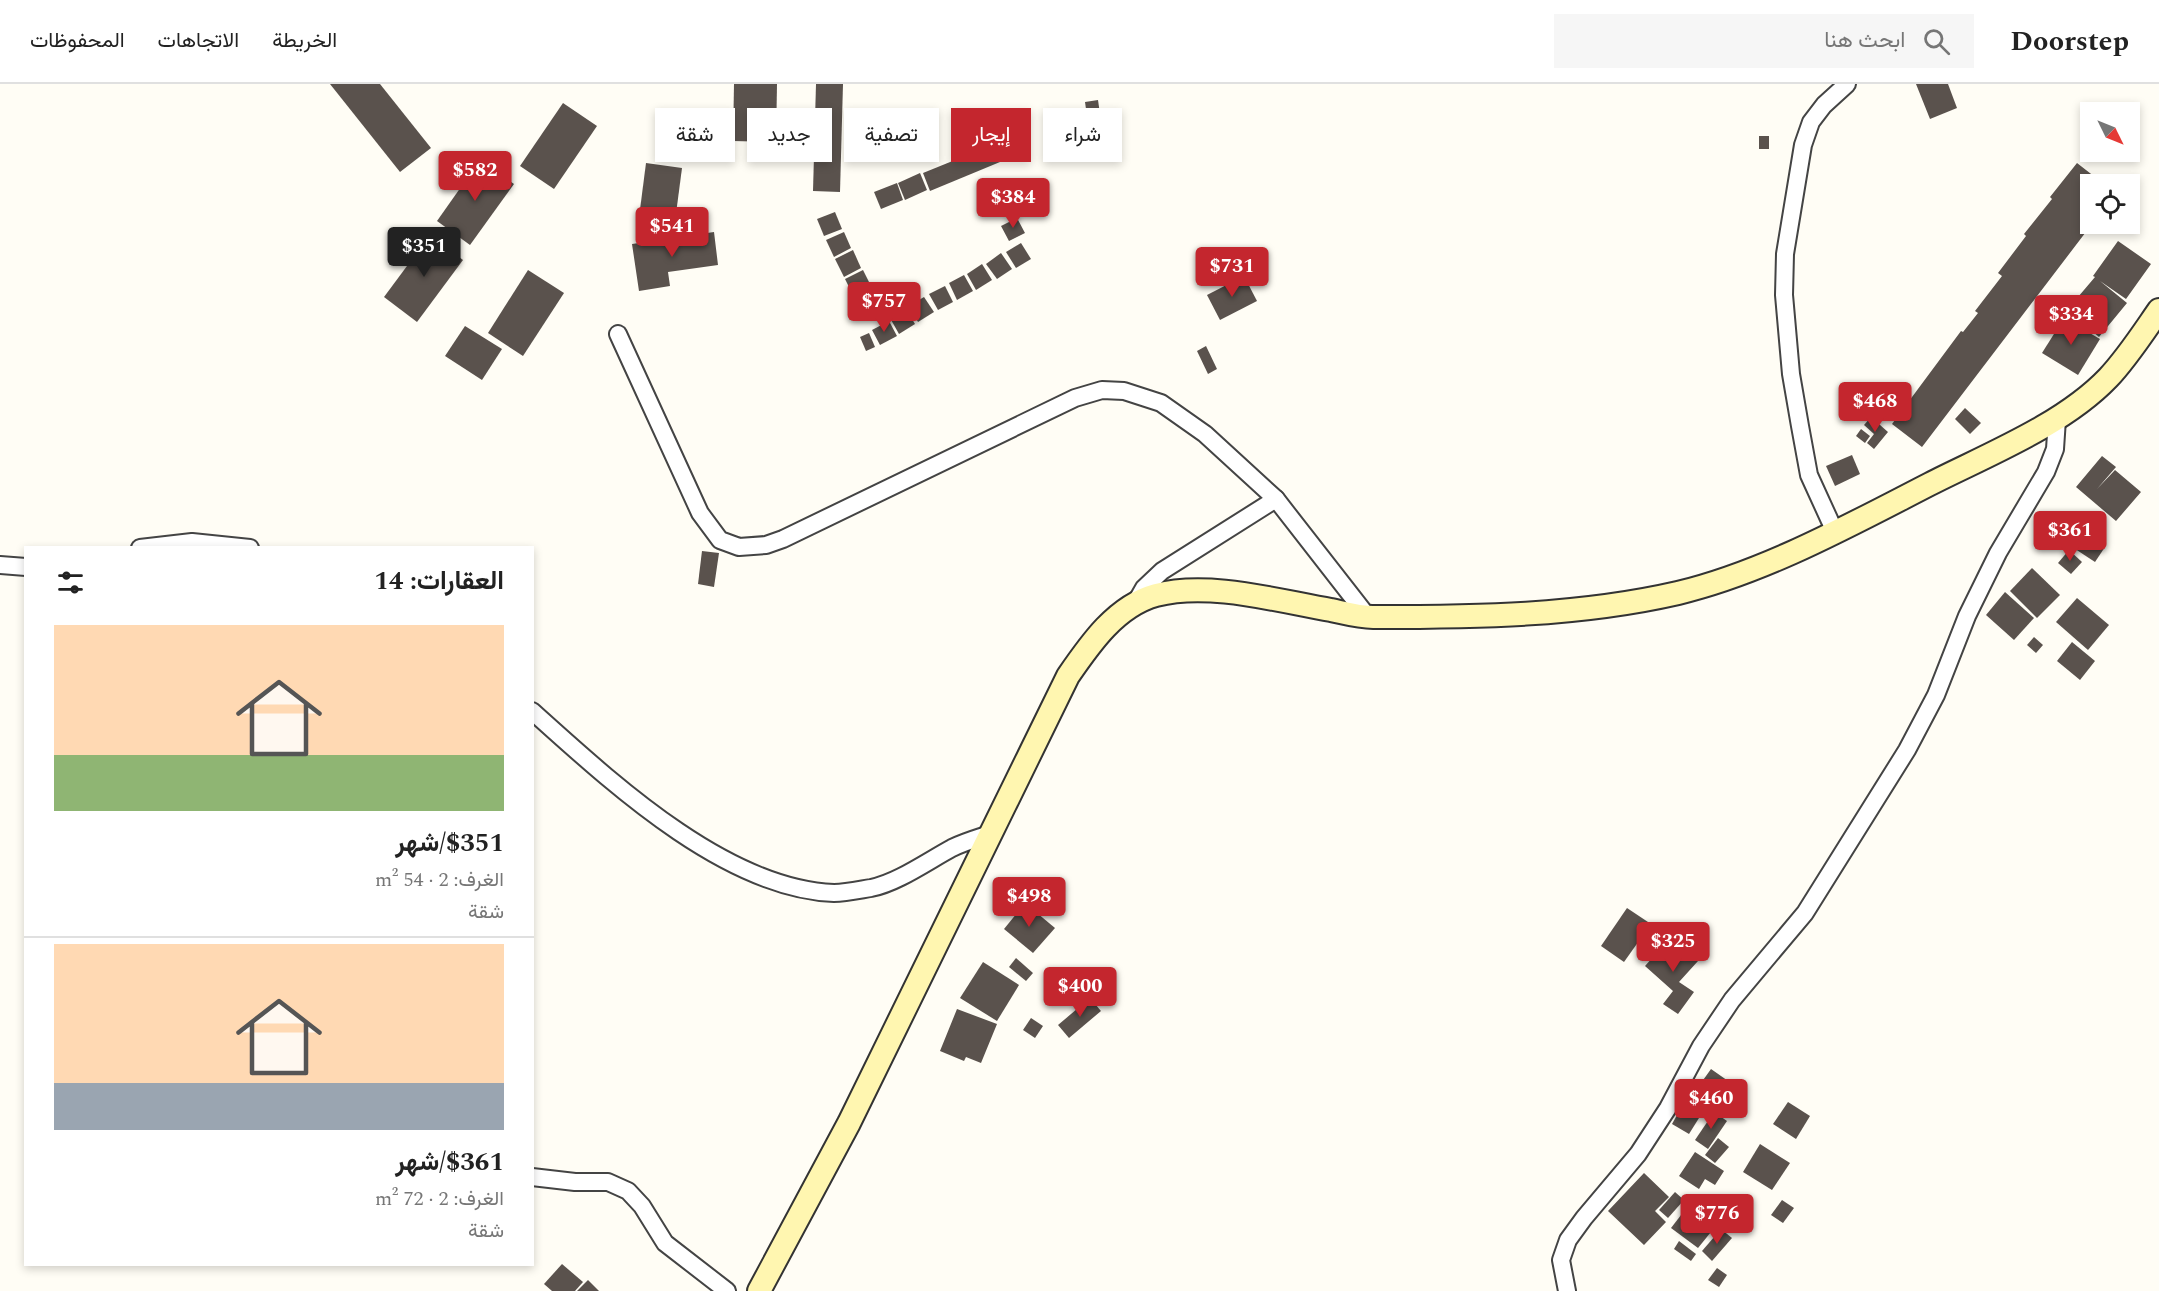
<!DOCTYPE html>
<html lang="ar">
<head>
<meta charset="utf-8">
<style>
  :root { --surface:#fff; --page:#f6f6f6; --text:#222; --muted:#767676; --line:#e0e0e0; --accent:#c4262e }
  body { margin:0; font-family:Spectral,Vazirmatn,serif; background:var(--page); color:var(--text); direction:rtl; height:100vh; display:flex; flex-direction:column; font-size:22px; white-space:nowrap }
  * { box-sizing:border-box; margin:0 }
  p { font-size:20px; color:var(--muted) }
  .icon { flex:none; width:33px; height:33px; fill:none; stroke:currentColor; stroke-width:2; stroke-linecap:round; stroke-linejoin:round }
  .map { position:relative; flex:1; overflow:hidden; direction:ltr }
  .sheet { position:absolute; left:24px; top:462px; width:510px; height:720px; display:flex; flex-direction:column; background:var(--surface); border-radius:0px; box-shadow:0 3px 9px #0003; direction:rtl }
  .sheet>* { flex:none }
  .top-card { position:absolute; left:552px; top:24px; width:570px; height:54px; direction:rtl; display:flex; gap:12px }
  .needle { width:39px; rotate:133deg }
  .controls { position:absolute; left:2080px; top:18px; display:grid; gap:12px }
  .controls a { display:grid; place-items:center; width:60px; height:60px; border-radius:0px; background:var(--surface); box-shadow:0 3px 9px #0003; font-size:30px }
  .price { position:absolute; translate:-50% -51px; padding:0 14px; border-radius:6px; background:var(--accent); color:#fff; font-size:20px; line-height:39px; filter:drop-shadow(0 2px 3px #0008) }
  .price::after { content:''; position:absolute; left:50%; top:36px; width:18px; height:14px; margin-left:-9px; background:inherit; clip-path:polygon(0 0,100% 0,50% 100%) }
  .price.selected { background:#222; color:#fff }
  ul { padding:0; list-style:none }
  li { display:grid; align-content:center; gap:12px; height:318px; padding:0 30px }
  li+li { border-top:2px solid var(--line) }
  li span { display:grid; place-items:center; height:186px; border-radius:0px; color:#555 }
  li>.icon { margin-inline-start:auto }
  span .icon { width:108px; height:108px; fill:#fffc; stroke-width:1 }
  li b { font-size:26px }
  h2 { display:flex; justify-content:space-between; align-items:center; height:72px; padding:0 30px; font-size:26px }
  .pill { padding:0 21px; border-radius:0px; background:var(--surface); box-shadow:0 3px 9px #0003; font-size:21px; line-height:54px }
  .pill.selected { background:var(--accent); color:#fff }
  header { display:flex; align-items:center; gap:36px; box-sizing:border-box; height:84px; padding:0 30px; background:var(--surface); border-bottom:2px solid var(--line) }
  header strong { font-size:28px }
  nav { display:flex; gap:33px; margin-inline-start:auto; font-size:21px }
  .search { width:420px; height:54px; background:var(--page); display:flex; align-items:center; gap:15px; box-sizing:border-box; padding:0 21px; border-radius:0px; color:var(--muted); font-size:22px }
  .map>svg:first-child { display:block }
  .building { fill:#5a524d }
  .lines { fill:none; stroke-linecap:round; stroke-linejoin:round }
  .street-casing { stroke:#444; stroke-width:20 }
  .secondary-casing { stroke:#333; stroke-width:26 }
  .street { stroke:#fff; stroke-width:16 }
  .secondary { stroke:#fff6b0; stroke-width:22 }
</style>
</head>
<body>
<header>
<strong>Doorstep</strong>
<div class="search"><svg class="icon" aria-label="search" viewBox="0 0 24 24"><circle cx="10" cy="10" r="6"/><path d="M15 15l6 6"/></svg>ابحث هنا</div>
<nav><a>الخريطة</a><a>الاتجاهات</a><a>المحفوظات</a></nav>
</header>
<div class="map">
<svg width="2159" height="1207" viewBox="0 0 2159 1207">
  <rect width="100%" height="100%" fill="#fffdf5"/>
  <g class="building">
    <path d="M330,0H380L431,64L400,88Z"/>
    <path d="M734,0H777L776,58L733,57Z"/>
    <path d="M816,0H843L840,108L813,107Z"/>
    <path d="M1916,0H1948L1957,24L1930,35Z"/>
    <path d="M1098,16L1100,30L1087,32L1085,18Z"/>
    <path d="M563,19L597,42L554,105L520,82Z"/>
    <rect x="1759" y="52" width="10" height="13"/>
    <path d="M992,61L1000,78L930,107L923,89Z"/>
    <path d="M480,76L514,100L470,161L437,137Z"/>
    <path d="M646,79L682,84L674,145L638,141Z"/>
    <path d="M2077,79L2104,100H2091L2092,140L1922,363L1892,340L1961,247L1963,248L1978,229L1975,227L2002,192L1998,189L2026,152L2024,150L2052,115L2050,113Z"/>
    <path d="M920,89L927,106L905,116L898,99Z"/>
    <path d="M897,99L903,116L881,125L874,108Z"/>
    <path d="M835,128L842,145L824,152L817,135Z"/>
    <path d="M1017,134L1025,149L1009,157L1001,142Z"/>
    <path d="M714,148L718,181L668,188L670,202L639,207L632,160Z"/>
    <path d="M844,148L851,164L834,173L826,156Z"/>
    <path d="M430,151L463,176L417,238L384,213Z"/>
    <path d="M2118,157L2151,180L2126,215L2100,197L2127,219L2099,253L2067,226L2095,193L2093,192Z"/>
    <path d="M1021,159L1031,175L1016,184L1006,168Z"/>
    <path d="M853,166L861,184L844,193L835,175Z"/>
    <path d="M1001,169L1012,185L997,195L986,180Z"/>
    <path d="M982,180L992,196L976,206L967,190Z"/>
    <path d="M528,186L564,209L523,272L488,249Z"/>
    <path d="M863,186L871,202L853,211L845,195Z"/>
    <path d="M964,191L973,207L957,216L949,199Z"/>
    <path d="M1244,192L1257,217L1220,236L1207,211Z"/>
    <path d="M945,202L953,218L938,226L929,210Z"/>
    <path d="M873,205L882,221L865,231L856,215Z"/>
    <path d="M924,213L934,228L918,238L909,222Z"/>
    <path d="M906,225L915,240L899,250L890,234Z"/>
    <path d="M2064,234L2100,255L2078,291L2042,269Z"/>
    <path d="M889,237L897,252L880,261L872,246Z"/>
    <path d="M465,242L502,265L482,296L445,272Z"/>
    <path d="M869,249L875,263L866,267L860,253Z"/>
    <path d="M1206,262L1217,285L1208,290L1197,267Z"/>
    <path d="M1965,324L1981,339L1970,350L1955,335Z"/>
    <path d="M1871,333L1888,348L1874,365L1867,359L1874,350L1864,341Z"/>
    <path d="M1861,345L1870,352L1865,359L1856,352Z"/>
    <path d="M1852,371L1860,390L1835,402L1826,382Z"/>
    <path d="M2102,372L2116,383L2097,405L2115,386L2141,408L2116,437L2076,403Z"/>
    <path d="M2073,442L2105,463L2095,478L2063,457Z"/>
    <path d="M2069,466L2082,478L2071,490L2058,479Z"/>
    <path d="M702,467L719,469L714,503L698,500Z"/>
    <path d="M2032,484L2060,511L2037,534L2010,507Z"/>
    <path d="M2005,508L2034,534L2014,556L1986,531Z"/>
    <path d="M2077,514L2109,541L2088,566L2056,538Z"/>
    <path d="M2034,553L2043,561L2036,569L2027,561Z"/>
    <path d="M2072,558L2095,577L2080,596L2057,577Z"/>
    <path d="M1025,819L1055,844L1033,869L1004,845Z"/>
    <path d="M1627,824L1651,840L1624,878L1601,862Z"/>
    <path d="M1670,854L1698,877L1679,898L1694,908L1678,930L1663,920L1673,907L1645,882Z"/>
    <path d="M1016,874L1033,889L1026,897L1009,883Z"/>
    <path d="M983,878L1019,901L997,937L960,914Z"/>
    <path d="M1090,914L1101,927L1069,954L1058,941Z"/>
    <path d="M957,925L997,940L981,979L966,973L964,977L940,967Z"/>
    <path d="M1031,934L1043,942L1035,954L1023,946Z"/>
    <path d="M1711,985L1731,999L1713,1027L1708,1024L1713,1017L1696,1006Z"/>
    <path d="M1695,1006L1705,1014L1699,1021L1690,1014Z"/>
    <path d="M1686,1015L1704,1026L1689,1050L1672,1040Z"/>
    <path d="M1788,1018L1810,1032L1796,1055L1773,1040Z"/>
    <path d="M1714,1028L1727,1037L1708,1065L1695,1056Z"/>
    <path d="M1718,1054L1729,1063L1715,1079L1705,1071Z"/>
    <path d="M1760,1060L1790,1079L1772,1106L1743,1088Z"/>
    <path d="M1695,1068L1724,1087L1715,1101L1705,1095L1699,1105L1679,1092Z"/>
    <path d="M1644,1089L1669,1113L1655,1127L1666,1138L1644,1161L1608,1127Z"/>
    <path d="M1675,1108L1684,1116L1668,1134L1659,1126Z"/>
    <path d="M1782,1116L1794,1124L1783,1139L1771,1131Z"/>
    <path d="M1688,1122L1715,1143L1698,1164L1671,1144Z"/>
    <path d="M1721,1145L1732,1154L1712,1177L1702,1167Z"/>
    <path d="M1679,1157L1696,1170L1691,1177L1674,1165Z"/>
    <path d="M562,1180L583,1198L575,1207H552L544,1200Z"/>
    <path d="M1717,1184L1727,1191L1719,1203L1708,1196Z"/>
    <path d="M588,1196L599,1207H577Z"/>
  </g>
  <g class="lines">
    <g class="street-casing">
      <g id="street">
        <path d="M618,250L700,429L720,456L739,463L766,461L783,455L1075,314L1102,306L1124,307L1161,319L1205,350L1276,415L1368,533"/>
        <path d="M1835,448L1809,391L1800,342L1791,290L1784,211L1785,170L1803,61L1811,38L1824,21L1847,0"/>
        <path d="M140,464L192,458L250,464"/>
        <path d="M0,481L26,483"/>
        <path d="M1136,518L1144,504L1162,487L1276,415"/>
        <path d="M532,627C610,697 725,805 834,809C846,809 859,806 871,804C897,799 928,777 952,764C964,758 978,754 990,750"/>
        <path d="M532,1093L575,1098H608L628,1107L642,1122L665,1159L727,1207"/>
        <path d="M1567,1207L1561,1176L1568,1156L1584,1134L1638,1070L1668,1024L1701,962L1732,916L1805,829L1907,666L1936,611L1967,532L1998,469L2046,388L2055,365L2057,335"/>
      </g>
    </g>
    <g class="secondary-casing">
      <path id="secondary" d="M759,1207L849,1039L1068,592C1090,560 1116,522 1156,511C1209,497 1278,517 1331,526C1345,529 1359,533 1373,533C1475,533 1578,532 1678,509C1765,488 1850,441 1930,400C1987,371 2063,341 2108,294C2127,274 2143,249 2159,226"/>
    </g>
    <use href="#street" class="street"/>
    <use href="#secondary" class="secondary"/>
  </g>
</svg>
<div class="controls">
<a><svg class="needle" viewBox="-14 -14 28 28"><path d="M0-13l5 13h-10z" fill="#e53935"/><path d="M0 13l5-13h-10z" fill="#767676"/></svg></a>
<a><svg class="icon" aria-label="locate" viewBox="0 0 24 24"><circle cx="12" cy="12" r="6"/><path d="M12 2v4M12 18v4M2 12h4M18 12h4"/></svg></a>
</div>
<b class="price" style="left:475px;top:118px">$582</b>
<b class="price" style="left:1013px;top:145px">$384</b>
<b class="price" style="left:672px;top:174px">$541</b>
<b class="price selected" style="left:424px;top:194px">$351</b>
<b class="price" style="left:1232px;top:214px">$731</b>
<b class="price" style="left:884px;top:249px">$757</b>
<b class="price" style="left:2071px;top:262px">$334</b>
<b class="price" style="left:1875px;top:349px">$468</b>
<b class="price" style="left:2070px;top:478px">$361</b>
<b class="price" style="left:1029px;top:844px">$498</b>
<b class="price" style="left:1673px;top:889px">$325</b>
<b class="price" style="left:1080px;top:934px">$400</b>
<b class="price" style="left:1711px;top:1046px">$460</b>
<b class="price" style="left:1717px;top:1161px">$776</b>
<div class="top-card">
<a class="pill">شراء</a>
<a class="pill selected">إيجار</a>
<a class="pill">تصفية</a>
<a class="pill">جديد</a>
<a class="pill">شقة</a>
</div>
<section class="sheet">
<h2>العقارات: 14<svg class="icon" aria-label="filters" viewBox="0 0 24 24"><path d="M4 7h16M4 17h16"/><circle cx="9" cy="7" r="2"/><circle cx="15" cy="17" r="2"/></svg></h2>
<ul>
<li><span style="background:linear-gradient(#ffd9b3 70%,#8fb573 0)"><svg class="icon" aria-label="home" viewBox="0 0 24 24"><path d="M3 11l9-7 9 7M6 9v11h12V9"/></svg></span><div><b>$351/شهر</b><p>الغرف: 2 · 54 m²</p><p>شقة</p></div></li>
<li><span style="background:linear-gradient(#ffd9b3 75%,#9aa5b1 0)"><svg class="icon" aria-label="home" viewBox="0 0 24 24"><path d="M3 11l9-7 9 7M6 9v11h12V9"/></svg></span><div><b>$361/شهر</b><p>الغرف: 2 · 72 m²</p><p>شقة</p></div></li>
</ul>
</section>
</div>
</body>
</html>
